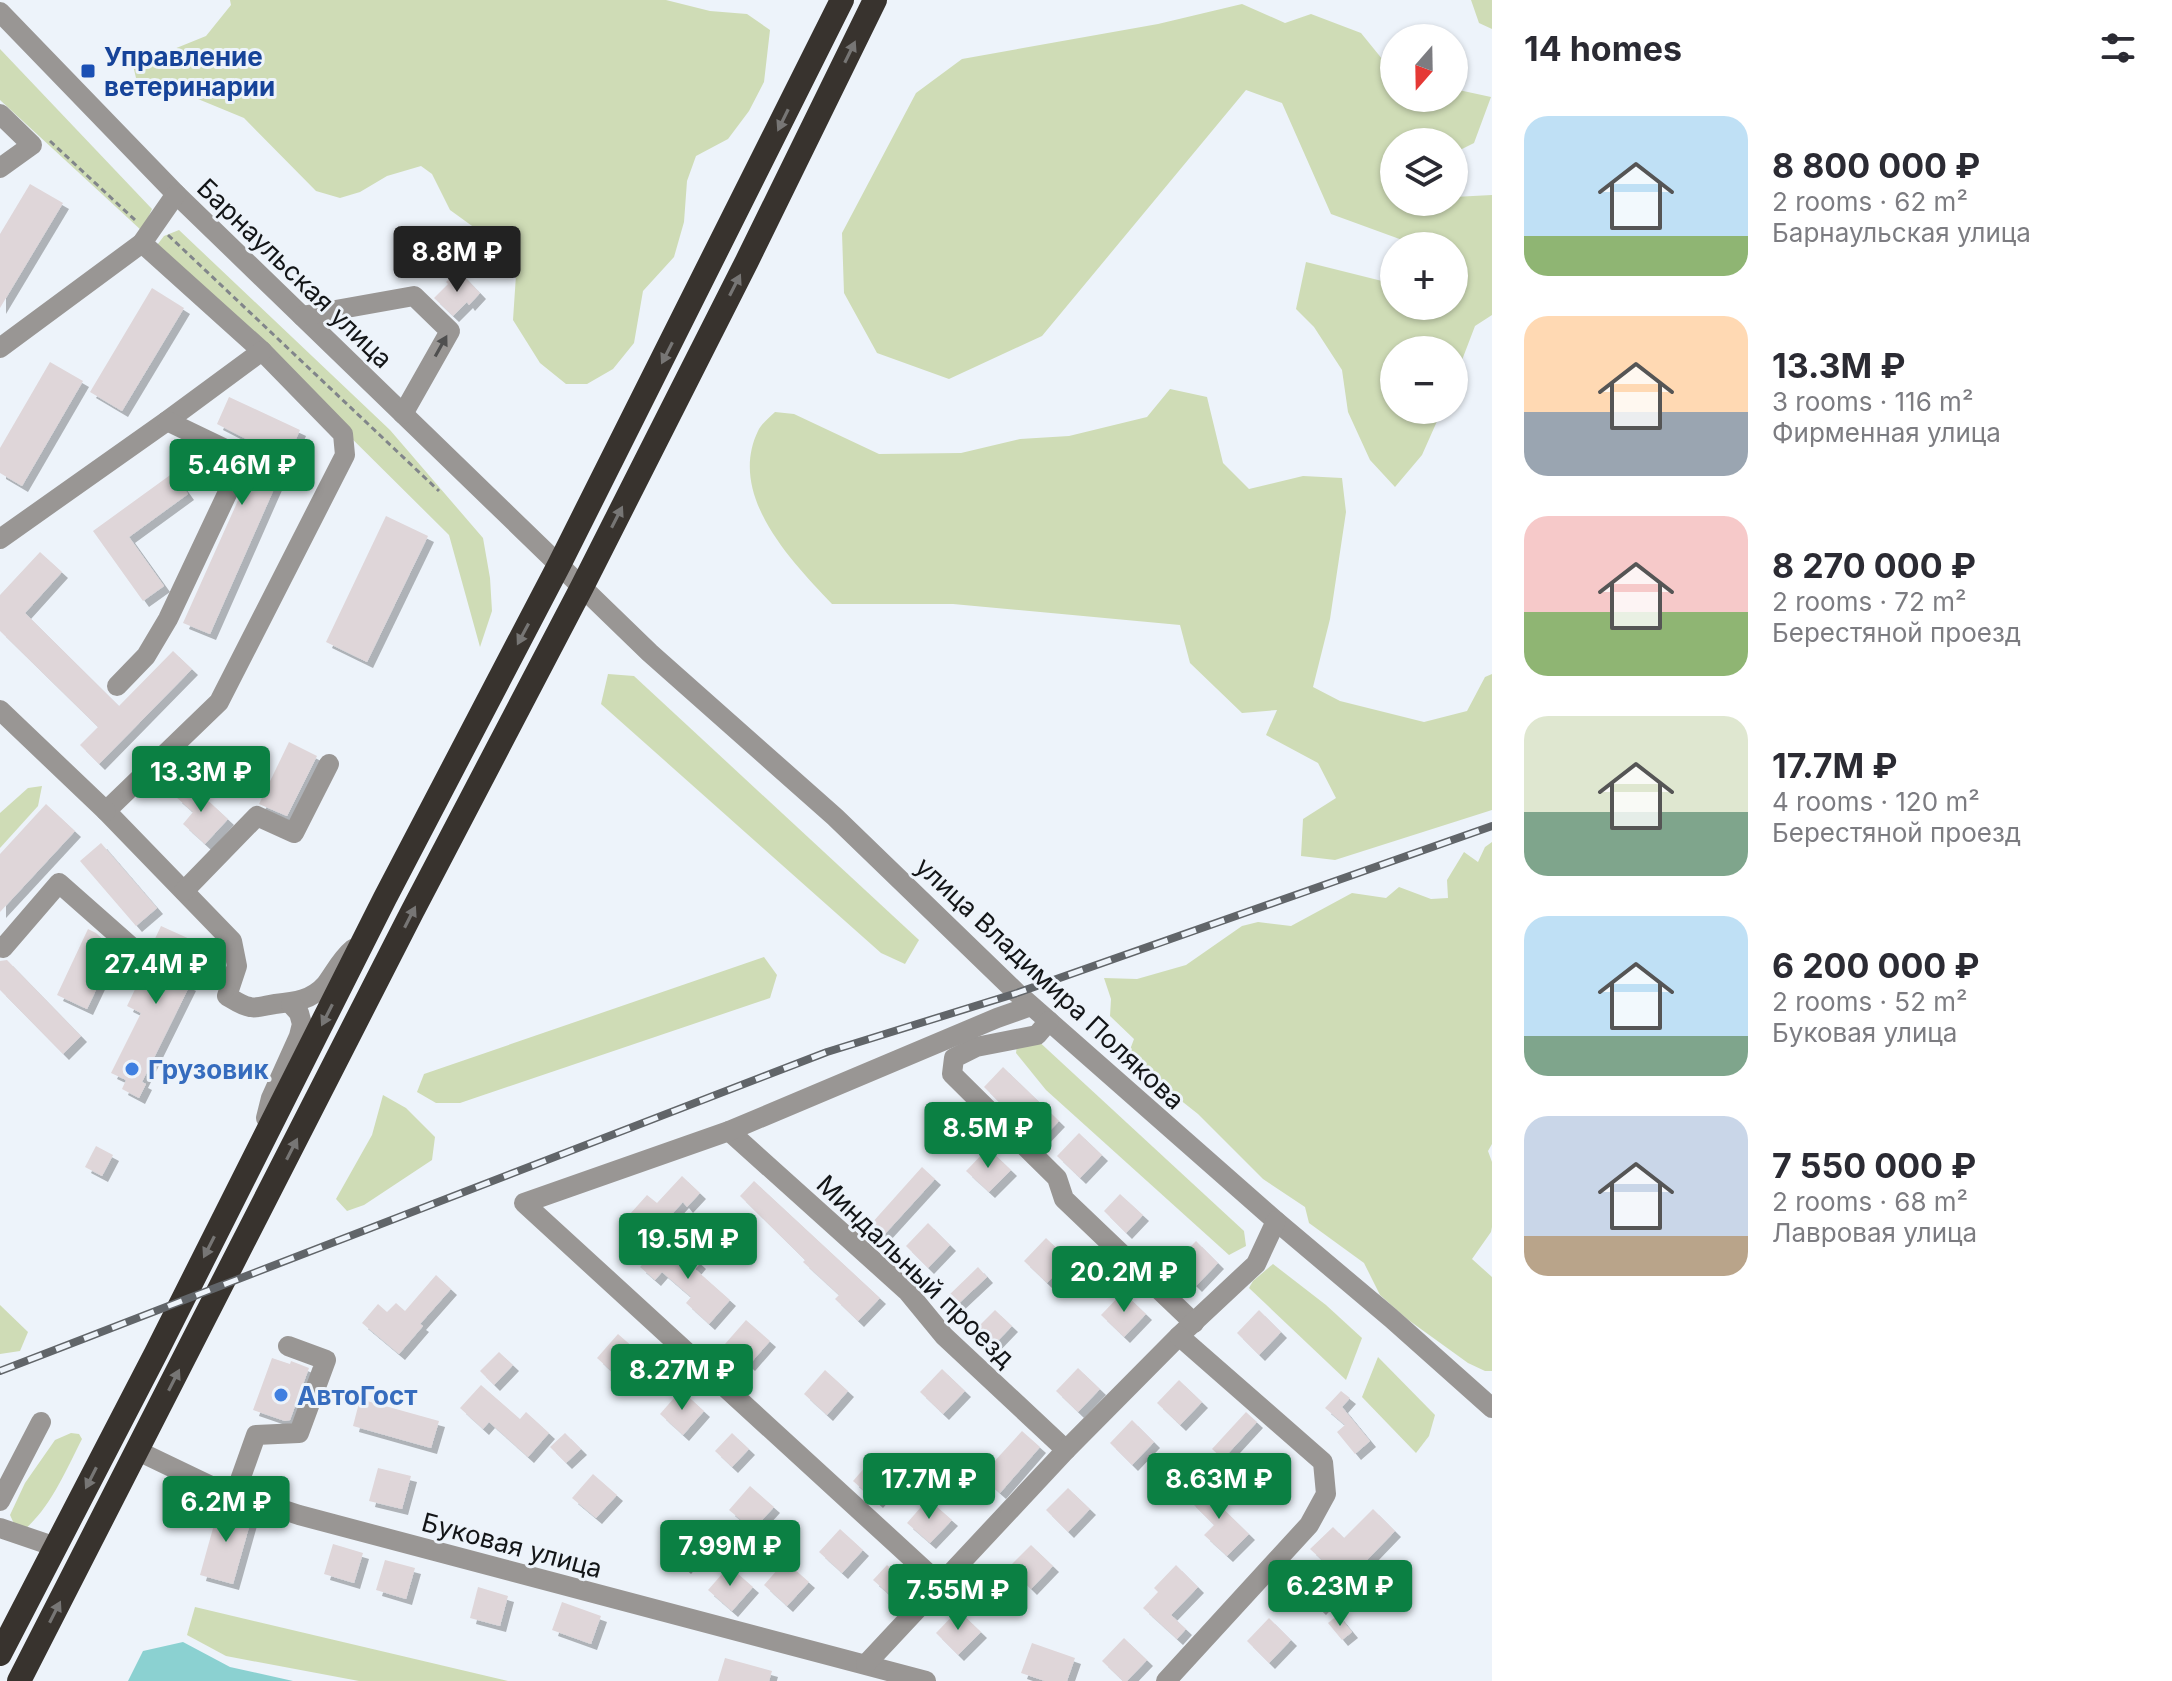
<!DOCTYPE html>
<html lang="en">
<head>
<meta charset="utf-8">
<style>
  :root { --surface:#fff; --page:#f2f2f3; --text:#2b2b33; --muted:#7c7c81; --accent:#0b8043 }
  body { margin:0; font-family:Inter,sans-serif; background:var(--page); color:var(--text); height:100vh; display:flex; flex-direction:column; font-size:30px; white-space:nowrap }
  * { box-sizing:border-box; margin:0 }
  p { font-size:26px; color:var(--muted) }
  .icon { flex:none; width:44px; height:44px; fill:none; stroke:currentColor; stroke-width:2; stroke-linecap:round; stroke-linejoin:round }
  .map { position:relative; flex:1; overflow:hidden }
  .drawer { display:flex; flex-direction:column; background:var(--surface); width:680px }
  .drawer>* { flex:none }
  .needle { width:52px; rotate:200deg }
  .controls { position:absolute; left:1380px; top:24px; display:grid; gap:16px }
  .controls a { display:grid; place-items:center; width:88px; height:88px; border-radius:50%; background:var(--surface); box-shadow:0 2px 6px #0004; font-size:40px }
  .price { position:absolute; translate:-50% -68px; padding:0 18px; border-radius:8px; background:var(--accent); color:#fff; font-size:26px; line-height:52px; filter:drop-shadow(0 2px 4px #0008) }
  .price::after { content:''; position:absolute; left:50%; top:48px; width:24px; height:18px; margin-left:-12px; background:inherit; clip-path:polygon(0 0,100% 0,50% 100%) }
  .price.current { background:#222; color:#fff }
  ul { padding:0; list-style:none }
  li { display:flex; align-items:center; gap:24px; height:200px; padding:0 32px }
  li span { display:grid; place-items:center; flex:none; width:224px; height:160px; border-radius:24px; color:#555 }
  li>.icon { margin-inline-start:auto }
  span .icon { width:96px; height:96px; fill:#fffc; stroke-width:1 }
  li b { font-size:34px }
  h2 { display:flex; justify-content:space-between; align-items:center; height:96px; padding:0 32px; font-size:34px }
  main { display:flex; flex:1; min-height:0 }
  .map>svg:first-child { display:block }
  .green { fill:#cfdcb6 }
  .water { fill:#8bd1d1 }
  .building { fill:#dfd6d9; filter:url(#shadow) }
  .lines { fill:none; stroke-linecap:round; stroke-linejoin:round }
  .path { stroke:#81858a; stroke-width:3; stroke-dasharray:6 4; stroke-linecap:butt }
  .minor { stroke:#999694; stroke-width:20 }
  .highway { stroke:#38332e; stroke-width:24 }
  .rail-casing { stroke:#616569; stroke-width:8 }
  .rail { stroke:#edf3fa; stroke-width:5; stroke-dasharray:15; stroke-linecap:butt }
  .oneway { fill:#777675 }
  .oneway2 { fill:#4f4f4f }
  .transit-dot { fill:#1a4fb4; stroke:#edf3fa; stroke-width:3 }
  .shop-dot { fill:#3f7fe0; stroke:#edf3fa; stroke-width:3 }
  .labels { text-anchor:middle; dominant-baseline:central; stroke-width:6; stroke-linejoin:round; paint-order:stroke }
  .transit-label { font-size:26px; font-weight:bold; fill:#164399; stroke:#edf3fa; text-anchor:start }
  .street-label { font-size:26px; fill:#131517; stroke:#edf3fa }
  .shop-label { font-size:26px; font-weight:bold; fill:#366cbe; stroke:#edf3fa; text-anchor:start }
</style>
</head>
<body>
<main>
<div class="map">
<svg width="1492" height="1681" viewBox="0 0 1492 1681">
  <defs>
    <filter id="shadow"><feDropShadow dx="6" dy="6" stdDeviation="0" flood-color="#0004"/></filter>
  </defs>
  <rect width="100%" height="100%" fill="#edf3fa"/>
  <g class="green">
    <path d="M230,0H666L710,11L747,14L770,30L764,82L749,111L728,139L696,156L687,181L684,222L674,257L643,291L634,343L613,369L587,384H566L540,363L513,320L516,275L497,244L450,210L432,174L421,166L387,176L360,192L340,198L316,191L244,118L181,92L136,78L132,61L169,51L206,36L231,5Z"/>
    <path d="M1471,0H1492V29L1479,23Z"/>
    <path d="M1242,4L1285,23L1311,14L1361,33L1387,65L1394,68V98H1454V89L1491,97L1474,143L1454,153V142H1394V202H1454V197L1492,195V315L1475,326L1454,381V350H1394V410H1442L1422,455L1395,487L1370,460L1348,412L1342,370L1314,327L1296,309L1306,262L1394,284V306H1454V246H1405V241L1331,214L1282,103L1246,90L1042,336L949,379L877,353L844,293L842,233L916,93L962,59L1158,24Z"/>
    <path d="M0,49L152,209L142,231L0,100Z"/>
    <path d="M179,230L390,430L483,538L490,578L492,611L480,647L449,535L316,403L154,249L164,236Z"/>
    <path d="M1170,389L1207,397L1223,463L1249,489L1303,476L1342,478L1346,512L1330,619L1313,687L1340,701L1424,722L1467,711L1485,677L1492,674V810L1335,860L1301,856L1303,819L1336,798L1318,763L1266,735L1277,710L1242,713L1190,663L1180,625L953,604H832C791,561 727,495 758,431C761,424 769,418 775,412L794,414L879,454L961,453L1020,439L1069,436L1147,417Z"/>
    <path d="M608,674L634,676L919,940L905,964L881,953L601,704Z"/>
    <path d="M42,786L38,806L0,848V813L28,788Z"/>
    <path d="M1492,842V1144L1488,1151L1492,1162V1227L1491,1232L1472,1259L1492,1277V1371H1485L1468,1363L1407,1319L1380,1295L1364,1263L1309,1223L1305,1207L1263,1179L1198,1114L1141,1069L1128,1055L1134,1039L1110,1016L1111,999L1104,978L1137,979L1186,965L1242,926L1258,922L1291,926L1352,893L1386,898L1399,887L1431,899L1448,898L1447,880L1464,852L1478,862L1485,847Z"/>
    <path d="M764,957L777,975L770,998L460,1103H436L417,1092L424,1074Z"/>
    <path d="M1035,1038L1244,1231L1246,1246L1229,1255L1046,1090L1016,1053L1018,1040Z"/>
    <path d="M383,1095L406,1108L435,1137L432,1160L364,1205L347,1211L336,1199L372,1135Z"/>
    <path d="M1273,1264L1326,1305L1362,1338L1346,1380L1249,1288L1253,1281Z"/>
    <path d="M0,1305L28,1332L20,1351L0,1354Z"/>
    <path d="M1378,1357L1435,1415L1429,1436L1416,1453L1362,1397Z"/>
    <path d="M71,1433L79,1434L82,1439C66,1470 51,1507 24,1530L16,1528L10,1515L25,1483L55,1440Z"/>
    <path d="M195,1607L508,1681H359L226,1656L187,1635Z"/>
  </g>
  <path class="water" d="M183,1642L230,1667L293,1681H128L143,1651Z"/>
  <g class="building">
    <path d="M30,184L63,203L0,308V234Z"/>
    <path d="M458,270L480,293L469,305L467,302L453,316L434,298L448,284L446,282Z"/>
    <path d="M152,288L184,308L122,411L90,392Z"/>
    <path d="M50,362L83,381L22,486L0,473V448Z"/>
    <path d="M229,397L300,430L210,634L183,623L262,447L217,424Z"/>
    <path d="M173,473L188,494L129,537L164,586L143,601L93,531Z"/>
    <path d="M386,516L428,536L367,662L326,642Z"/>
    <path d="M40,552L62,572L25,613L119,706L173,651L192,669L99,764L80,745L98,727L0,631V595Z"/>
    <path d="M289,742L317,756L287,816L259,804Z"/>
    <path d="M189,783L228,819L205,844L183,824L193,812L176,797Z"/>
    <path d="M46,804L75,831L0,912V854Z"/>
    <path d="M101,843L157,908L136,926L80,861Z"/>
    <path d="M161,926L203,945L186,983L190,985L142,1082L146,1084L139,1098L122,1089L126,1080L111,1073L141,1013L127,1006L150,958L174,969L152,945Z"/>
    <path d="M88,929L96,933L115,950L87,1009L57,995Z"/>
    <path d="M7,960L81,1036L63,1054L0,990V961Z"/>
    <path d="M1003,1067L1059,1121L1039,1142L984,1087Z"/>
    <path d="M953,1102L975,1124L953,1146L931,1125Z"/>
    <path d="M1079,1133L1102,1155L1080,1178L1057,1156Z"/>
    <path d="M96,1146L113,1155L102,1176L85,1167Z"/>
    <path d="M988,1148L1011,1170L989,1192L966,1171Z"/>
    <path d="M922,1167L935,1179L884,1235L871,1224Z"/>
    <path d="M682,1176L700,1193L687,1207L683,1202L644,1245L621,1224L647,1195L657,1203Z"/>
    <path d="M754,1181L880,1298L858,1321L835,1299L839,1295L803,1262L805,1260L740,1196Z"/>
    <path d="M1120,1194L1143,1215L1126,1233L1104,1211Z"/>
    <path d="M928,1223L950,1245L928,1268L906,1246Z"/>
    <path d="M1046,1238L1069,1260L1047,1283L1024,1261Z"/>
    <path d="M1196,1241L1218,1263L1196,1286L1174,1264Z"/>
    <path d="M680,1245L700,1263L695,1269L730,1300L709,1324L686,1303L691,1297L662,1272L655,1280L640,1267L659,1247L670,1257Z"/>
    <path d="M978,1267L987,1277L956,1306L947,1297Z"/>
    <path d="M436,1275L451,1289L420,1324L423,1326L399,1354L362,1323L378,1304L387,1312L396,1303L405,1311Z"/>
    <path d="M1123,1292L1146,1314L1124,1337L1101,1315Z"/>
    <path d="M995,1310L1012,1326L990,1349L973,1332Z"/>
    <path d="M1259,1310L1281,1332L1259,1355L1237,1333Z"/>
    <path d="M746,1320L770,1341L749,1365L725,1344Z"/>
    <path d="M618,1334L642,1355L620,1379L597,1358Z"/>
    <path d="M499,1352L513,1365L494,1385L480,1371Z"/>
    <path d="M272,1358L290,1364L291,1361L309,1368L290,1420L285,1421L253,1410Z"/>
    <path d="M1078,1368L1100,1389L1078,1412L1056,1391Z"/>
    <path d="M942,1369L965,1391L943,1414L920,1392Z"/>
    <path d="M825,1370L848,1391L827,1415L804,1394Z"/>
    <path d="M1179,1380L1202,1402L1180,1425L1157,1403Z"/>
    <path d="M481,1385L520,1419L526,1412L549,1433L528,1457L489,1422L483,1429L460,1408Z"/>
    <path d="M681,1390L704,1411L683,1435L660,1414Z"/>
    <path d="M1341,1391L1350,1398L1342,1407L1370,1441L1355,1454L1337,1432L1345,1425L1325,1408Z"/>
    <path d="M360,1399L439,1421L431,1448L353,1426Z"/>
    <path d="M1246,1412L1257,1422L1223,1459L1212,1449Z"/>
    <path d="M1132,1420L1154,1442L1132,1465L1110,1443Z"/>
    <path d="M1022,1431L1040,1447L1000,1493L981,1476Z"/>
    <path d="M565,1433L581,1449L566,1463L550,1447Z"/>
    <path d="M732,1433L749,1449L732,1467L715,1451Z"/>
    <path d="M874,1457L898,1478L877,1502L853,1481Z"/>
    <path d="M378,1468L411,1476L402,1509L369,1501Z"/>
    <path d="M593,1474L617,1495L596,1518L572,1498Z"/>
    <path d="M1209,1482L1219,1492L1212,1498L1249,1534L1227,1556L1204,1535L1214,1525L1190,1501Z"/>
    <path d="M750,1486L774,1507L753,1530L729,1510Z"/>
    <path d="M1068,1488L1090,1509L1068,1532L1046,1510Z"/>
    <path d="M928,1499L952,1520L930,1543L907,1523Z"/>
    <path d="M220,1503L253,1513L233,1584L200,1575Z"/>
    <path d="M1373,1509L1395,1531L1320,1609L1297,1587L1323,1561L1310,1549L1333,1527L1344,1538Z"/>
    <path d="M683,1524L706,1545L685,1568L662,1547Z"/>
    <path d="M840,1529L863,1550L842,1573L819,1552Z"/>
    <path d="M333,1544L363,1553L354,1583L324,1574Z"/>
    <path d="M1031,1545L1053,1566L1031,1589L1009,1567Z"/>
    <path d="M385,1560L415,1568L406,1599L376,1590Z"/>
    <path d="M785,1561L809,1582L787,1606L764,1585Z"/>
    <path d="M887,1565L910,1586L897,1601L873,1580Z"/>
    <path d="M1176,1565L1198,1587L1171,1615L1186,1629L1177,1639L1143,1608L1158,1592L1154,1588Z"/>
    <path d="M729,1566L753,1587L732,1611L708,1590Z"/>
    <path d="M478,1587L508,1596L500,1626L470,1618Z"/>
    <path d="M562,1602L601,1616L591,1644L552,1630Z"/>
    <path d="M958,1610L981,1632L958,1655L936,1633Z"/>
    <path d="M1338,1615L1352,1632L1342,1640L1328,1623Z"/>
    <path d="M1269,1618L1291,1640L1269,1663L1247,1641Z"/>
    <path d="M1124,1638L1147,1660L1127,1681H1123L1102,1661Z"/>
    <path d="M1032,1643L1075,1658L1067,1681H1045L1021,1673Z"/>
    <path d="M725,1658L772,1671L769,1681H718Z"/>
  </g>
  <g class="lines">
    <g class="path">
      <path d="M50,141L135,220"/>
      <path d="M168,235L439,491"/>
    </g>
    <g class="minor">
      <path d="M0,12L176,194L650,653L835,817L1017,993L1276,1221L1391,1318L1492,1408"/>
      <path d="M0,114L32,145L0,168"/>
      <path d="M142,243L262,351L343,434L345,455L219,702L106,811L232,941L237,966L227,996C234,1000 242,1006 250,1007C257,1009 267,1005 275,1004C295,1002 312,1000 326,984C335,972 341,959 353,949"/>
      <path d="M302,316L414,296L450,331L403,414"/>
      <path d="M0,348L142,243L176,194"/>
      <path d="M0,539L167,421L262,351"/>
      <path d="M117,686L146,656L168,619L244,458L167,421"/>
      <path d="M0,710L106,811"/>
      <path d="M184,891L257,816L294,833L329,764"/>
      <path d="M3,948L59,883L136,951"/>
      <path d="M1049,1021L1037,1035L976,1047L954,1058L952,1074L1057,1178L1064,1199L1194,1323"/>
      <path d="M266,1118L271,1098L299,1036L302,1024L299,1013L291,1004"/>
      <path d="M729,1131L907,1291L944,1336L1066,1450"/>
      <path d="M138,1451L211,1486L299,1515L926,1681"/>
      <path d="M235,1494L256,1435L299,1433L326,1360L288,1346"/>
      <path d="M0,1501L41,1422"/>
      <path d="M0,1528L56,1547"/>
      <path d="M941,1585L524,1203L729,1131L997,1018L1031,1006"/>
      <path d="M866,1664L1066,1450L1179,1336L1256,1264L1276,1221"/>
      <path d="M1166,1681L1309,1525L1326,1494L1323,1462L1179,1336"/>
    </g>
    <g class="highway">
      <path d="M0,1654L156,1353L385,898L559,565L842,0"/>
      <path d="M19,1681L412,912L582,587L747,261L875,0"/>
    </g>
    <g class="rail-casing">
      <path id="rail" d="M0,1371L827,1052L1017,993L1492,826"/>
    </g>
    <use href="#rail" class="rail"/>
  </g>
  <defs><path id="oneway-solid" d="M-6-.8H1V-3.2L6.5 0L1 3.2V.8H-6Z" transform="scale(2)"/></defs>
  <g class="oneway">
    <use href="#oneway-solid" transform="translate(850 52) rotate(-64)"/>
    <use href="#oneway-solid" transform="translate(783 120) rotate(116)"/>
    <use href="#oneway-solid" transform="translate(735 285) rotate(-63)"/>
    <use href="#oneway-solid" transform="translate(667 353) rotate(117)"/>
    <use href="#oneway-solid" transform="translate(617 517) rotate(-63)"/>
    <use href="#oneway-solid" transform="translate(523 634) rotate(118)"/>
    <use href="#oneway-solid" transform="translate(410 917) rotate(-63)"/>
    <use href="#oneway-solid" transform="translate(327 1015) rotate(117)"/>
    <use href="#oneway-solid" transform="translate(292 1149) rotate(-63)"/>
    <use href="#oneway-solid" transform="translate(209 1247) rotate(117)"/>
    <use href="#oneway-solid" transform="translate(174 1380) rotate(-63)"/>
    <use href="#oneway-solid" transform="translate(91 1478) rotate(117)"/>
    <use href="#oneway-solid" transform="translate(55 1612) rotate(-63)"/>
  </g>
  <use class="oneway2" href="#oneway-solid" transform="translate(441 346) rotate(-61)"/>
  <rect class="transit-dot" x="80" y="63" width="16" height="16" rx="4"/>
  <g class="shop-dot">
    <circle cx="132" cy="1069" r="8"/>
    <circle cx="281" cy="1395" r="8"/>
  </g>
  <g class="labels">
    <g class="transit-label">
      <text x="104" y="56">Управление<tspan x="104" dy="30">ветеринарии</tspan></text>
    </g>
    <g class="street-label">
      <text transform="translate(295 273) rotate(44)">Барнаульская улица</text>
      <text transform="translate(1050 983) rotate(43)">улица Владимира Полякова</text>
      <text transform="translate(916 1271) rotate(44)">Миндальный проезд</text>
      <text transform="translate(512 1545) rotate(15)">Буковая улица</text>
    </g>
    <g class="shop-label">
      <text x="148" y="1069">Грузовик</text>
      <text x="297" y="1395">АвтоГост</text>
    </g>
  </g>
</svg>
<div class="controls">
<a><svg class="needle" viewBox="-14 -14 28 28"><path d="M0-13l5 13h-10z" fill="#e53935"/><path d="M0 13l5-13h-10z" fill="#7c7c81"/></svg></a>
<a><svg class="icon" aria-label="layers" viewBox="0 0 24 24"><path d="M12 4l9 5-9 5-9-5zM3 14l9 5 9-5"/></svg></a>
<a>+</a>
<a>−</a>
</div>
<b class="price current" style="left:457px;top:294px">8.8M ₽</b>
<b class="price" style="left:242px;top:507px">5.46M ₽</b>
<b class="price" style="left:201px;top:814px">13.3M ₽</b>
<b class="price" style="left:156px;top:1006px">27.4M ₽</b>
<b class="price" style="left:988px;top:1170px">8.5M ₽</b>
<b class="price" style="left:688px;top:1281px">19.5M ₽</b>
<b class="price" style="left:1124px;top:1314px">20.2M ₽</b>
<b class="price" style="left:682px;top:1412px">8.27M ₽</b>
<b class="price" style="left:929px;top:1521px">17.7M ₽</b>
<b class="price" style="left:1219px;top:1521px">8.63M ₽</b>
<b class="price" style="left:226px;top:1544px">6.2M ₽</b>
<b class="price" style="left:730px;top:1588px">7.99M ₽</b>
<b class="price" style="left:1340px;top:1628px">6.23M ₽</b>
<b class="price" style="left:958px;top:1632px">7.55M ₽</b>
</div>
<section class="drawer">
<h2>14 homes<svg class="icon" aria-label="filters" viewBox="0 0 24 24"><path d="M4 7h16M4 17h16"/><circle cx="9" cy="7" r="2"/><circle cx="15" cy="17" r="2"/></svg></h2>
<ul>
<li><span style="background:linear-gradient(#bfe0f5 75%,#8fb573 0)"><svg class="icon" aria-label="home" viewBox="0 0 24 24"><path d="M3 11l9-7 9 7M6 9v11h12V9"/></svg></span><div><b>8 800 000 ₽</b><p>2 rooms · 62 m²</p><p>Барнаульская улица</p></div></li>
<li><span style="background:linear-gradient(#ffd9b3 60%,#9aa5b1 0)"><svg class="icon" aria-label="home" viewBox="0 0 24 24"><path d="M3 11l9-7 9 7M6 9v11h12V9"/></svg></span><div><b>13.3M ₽</b><p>3 rooms · 116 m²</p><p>Фирменная улица</p></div></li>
<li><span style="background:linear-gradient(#f6c9c9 60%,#8fb573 0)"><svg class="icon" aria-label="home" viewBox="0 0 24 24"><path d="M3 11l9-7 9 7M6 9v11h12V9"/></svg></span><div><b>8 270 000 ₽</b><p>2 rooms · 72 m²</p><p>Берестяной проезд</p></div></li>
<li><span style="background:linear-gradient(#dfe7d0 60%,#7fa58c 0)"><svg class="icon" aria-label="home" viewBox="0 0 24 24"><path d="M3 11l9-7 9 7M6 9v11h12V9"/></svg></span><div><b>17.7M ₽</b><p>4 rooms · 120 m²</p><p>Берестяной проезд</p></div></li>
<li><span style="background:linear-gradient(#bfe0f5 75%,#7fa58c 0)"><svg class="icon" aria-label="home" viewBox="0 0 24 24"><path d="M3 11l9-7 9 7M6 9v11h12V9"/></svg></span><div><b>6 200 000 ₽</b><p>2 rooms · 52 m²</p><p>Буковая улица</p></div></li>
<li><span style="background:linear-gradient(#c9d6e8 75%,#b9a48a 0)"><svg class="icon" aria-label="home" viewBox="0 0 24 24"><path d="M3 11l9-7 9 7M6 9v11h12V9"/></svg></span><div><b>7 550 000 ₽</b><p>2 rooms · 68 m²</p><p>Лавровая улица</p></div></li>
</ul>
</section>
</main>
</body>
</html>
